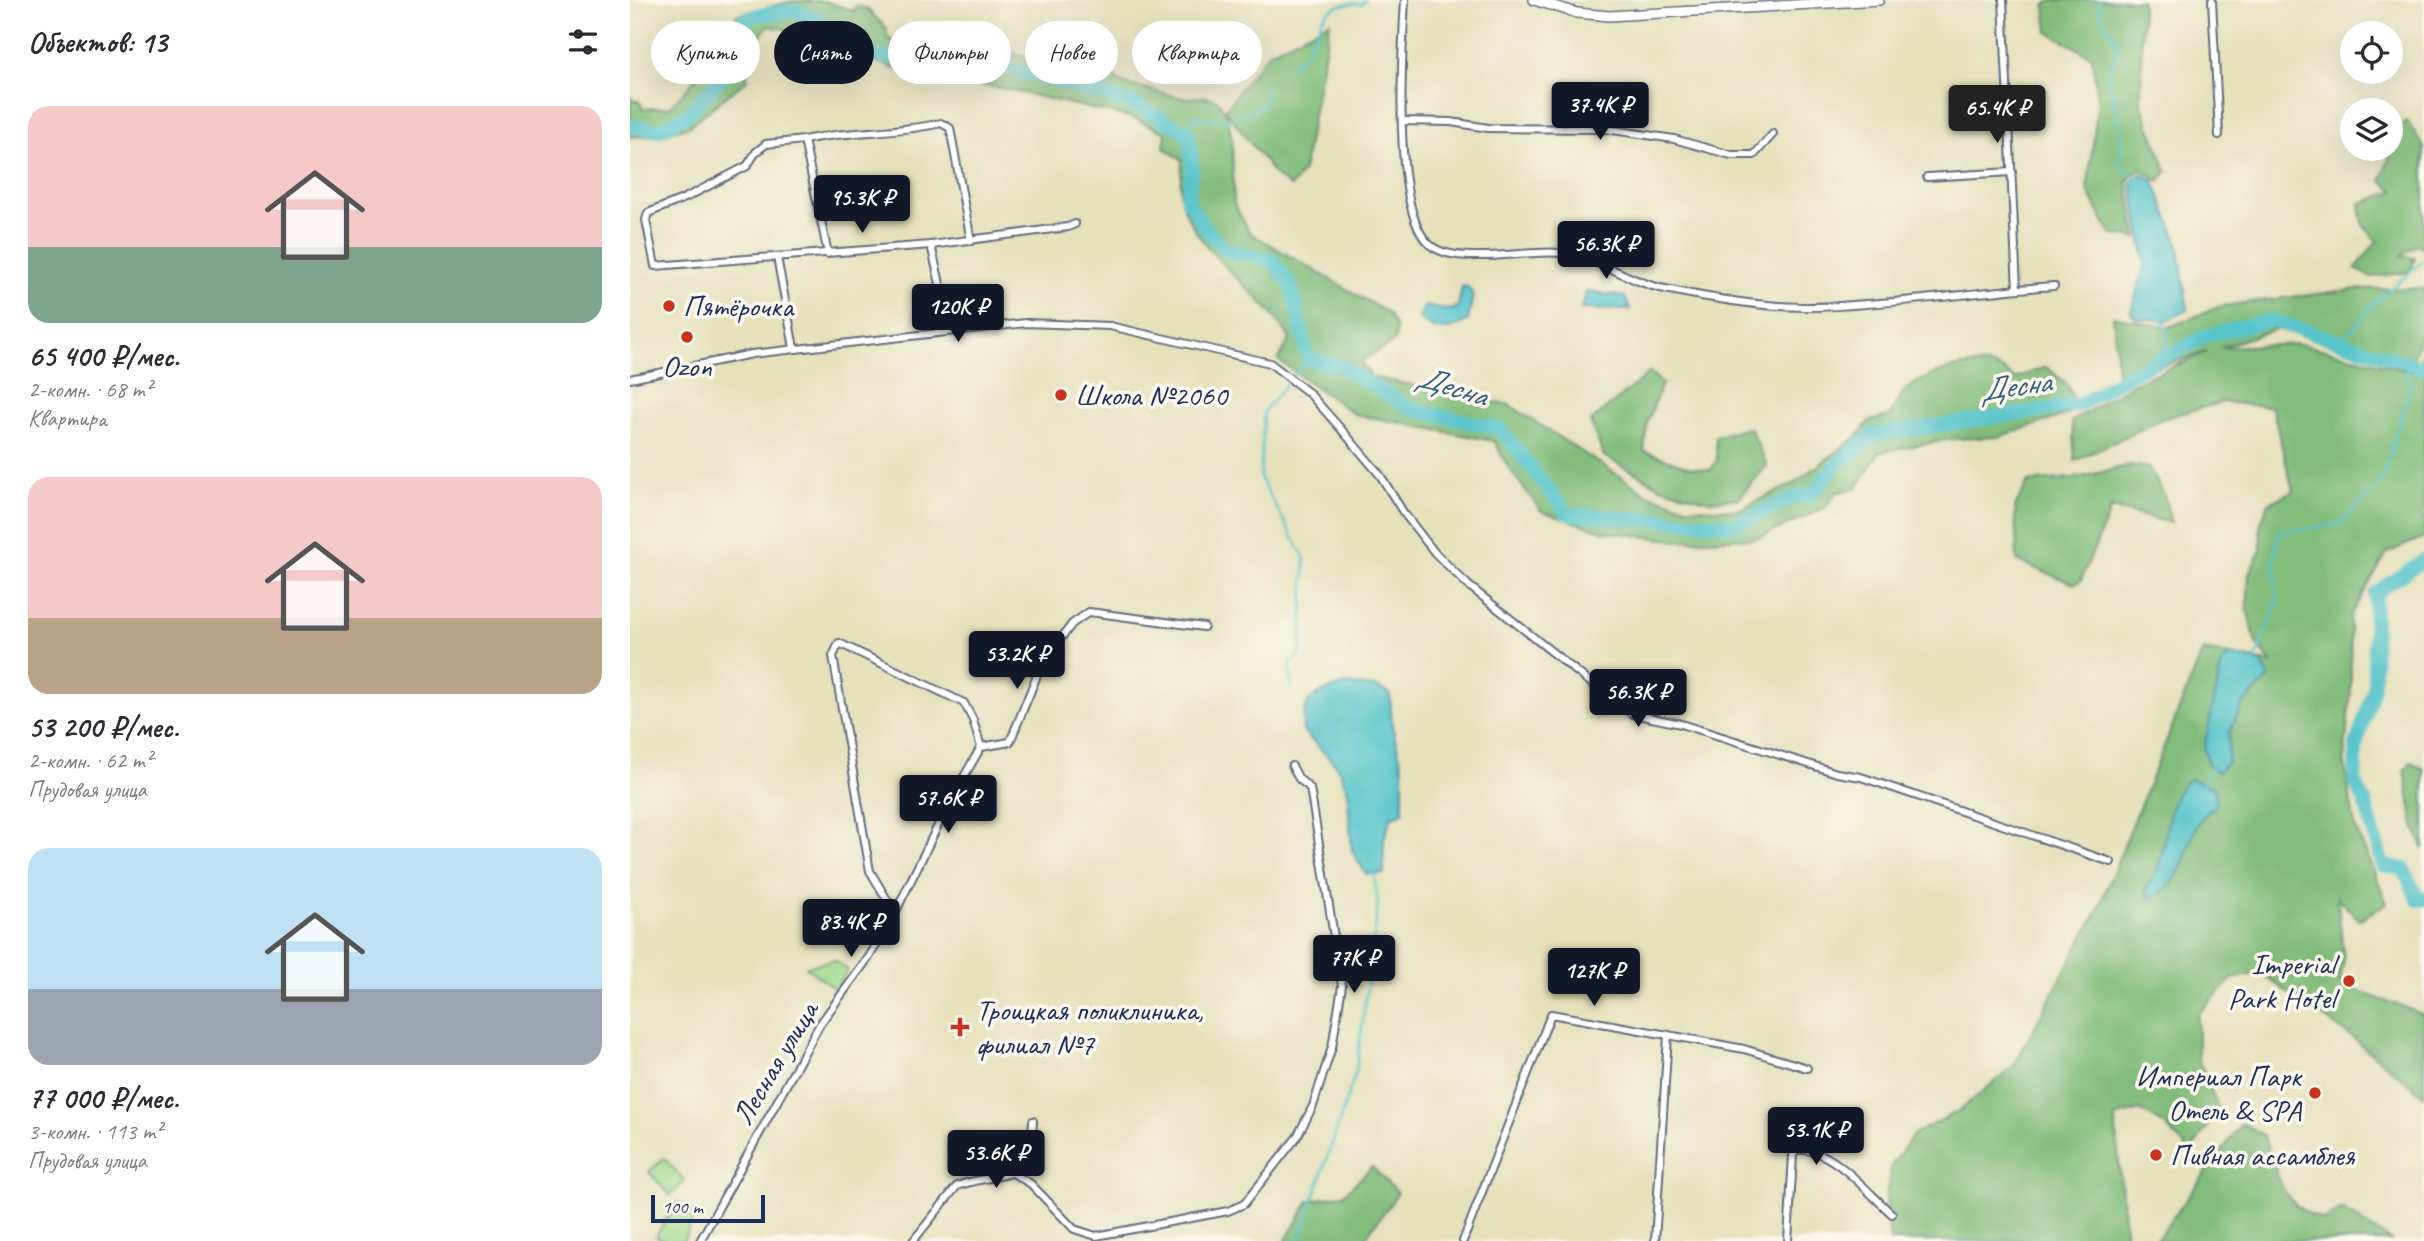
<!DOCTYPE html>
<html lang="ru">
<head>
<meta charset="utf-8">
<style>
  :root { --surface:#fff; --page:#f7f7f7; --text:#2b2b33; --muted:#7c7c81; --accent:#111827 }
  body { margin:0; font-family:Caveat,sans-serif; background:var(--page); color:var(--text); height:100vh; display:flex; flex-direction:column; font-size:26px; white-space:nowrap }
  * { box-sizing:border-box; margin:0 }
  p { font-size:23px; color:var(--muted) }
  .icon { flex:none; width:38px; height:38px; fill:none; stroke:currentColor; stroke-width:2; stroke-linecap:round; stroke-linejoin:round }
  .map { position:relative; flex:1; overflow:hidden }
  .details { display:flex; flex-direction:column; background:var(--surface); width:630px }
  .details>* { flex:none }
  .hud { position:absolute; left:21px; top:21px; width:665px; height:63px; display:flex; gap:14px }
  .tools { position:absolute; left:1710px; top:21px; display:grid; gap:14px }
  .tools a { display:grid; place-items:center; width:63px; height:63px; border-radius:50%; background:var(--surface); box-shadow:0 7px 28px #0002; font-size:35px }
  .scale { position:absolute; left:21px; bottom:18px; width:114px; box-sizing:border-box; padding-left:7px; border:4px solid #1b2f5e; border-top:0; font-size:19px; line-height:24px; white-space:nowrap; color:#1b2f5e; -webkit-text-stroke:5px #fbf7ec; paint-order:stroke }
  .price { position:absolute; translate:-50% -60px; padding:0 16px; border-radius:7px; background:var(--accent); color:#fff; font-size:23px; line-height:46px; filter:drop-shadow(0 2px 4px #0008) }
  .price::after { content:''; position:absolute; left:50%; top:42px; width:21px; height:16px; margin-left:-10px; background:inherit; clip-path:polygon(0 0,100% 0,50% 100%) }
  .price.selected { background:#222; color:#fff }
  ul { padding:0; list-style:none }
  li { display:grid; align-content:center; gap:14px; height:371px; padding:0 28px }
  li span { display:grid; place-items:center; height:217px; border-radius:21px; color:#555 }
  li>.icon { margin-inline-start:auto }
  span .icon { width:126px; height:126px; fill:#fffc; stroke-width:1 }
  li b { font-size:30px }
  h2 { display:flex; justify-content:space-between; align-items:center; height:84px; padding:0 28px; font-size:30px }
  .pill { padding:0 24px; border-radius:32px; background:var(--surface); box-shadow:0 7px 28px #0002; font-size:24px; line-height:63px }
  .pill.selected { background:var(--accent); color:#fff }
  main { display:flex; flex:1; min-height:0 }
  .map>svg:first-child { display:block }
  .green { fill:#a2dc8f; stroke:#5e8676; stroke-width:2 }
  .forest { fill:#81bc7a; stroke:#4e766c; stroke-width:2 }
  .water { fill:#56c4ca; stroke:#387a94; stroke-width:2 }
  .lines { fill:none; stroke-linecap:round; stroke-linejoin:round }
  .stream { stroke:#56c4ca; stroke-width:2.5 }
  .river { stroke:#56c4ca; stroke-width:14 }
  .street-casing { stroke:#626d7f; stroke-width:10 }
  .secondary-casing { stroke:#626d7f; stroke-width:12 }
  .street { stroke:#fff; stroke-width:6 }
  .secondary { stroke:#fff; stroke-width:9 }
  .poi-dot { fill:#c8321e; stroke:#fbf7ec; stroke-width:2.5 }
  .labels { text-anchor:middle; dominant-baseline:central; stroke-width:7; stroke-linejoin:round; paint-order:stroke }
  .poi-label { font-size:30px; fill:#1b2f5e; stroke:#fbf7ec; text-anchor:start }
  .street-label { font-size:30px; fill:#1b2f5e; stroke:#fbf7ec }
  .water-label { font-size:32px; font-style:italic; fill:#2d5c7e; stroke:#fbf7ec }
</style>
</head>
<body>
<main>
<section class="details">
<h2>Объектов: 13<svg class="icon" aria-label="filters" viewBox="0 0 24 24"><path d="M4 7h16M4 17h16"/><circle cx="9" cy="7" r="2"/><circle cx="15" cy="17" r="2"/></svg></h2>
<ul>
<li><span style="background:linear-gradient(#f6c9c9 65%,#7fa58c 0)"><svg class="icon" aria-label="home" viewBox="0 0 24 24"><path d="M3 11l9-7 9 7M6 9v11h12V9"/></svg></span><div><b>65 400 ₽/мес.</b><p>2-комн. · 68 m²</p><p>Квартира</p></div></li>
<li><span style="background:linear-gradient(#f6c9c9 65%,#b9a48a 0)"><svg class="icon" aria-label="home" viewBox="0 0 24 24"><path d="M3 11l9-7 9 7M6 9v11h12V9"/></svg></span><div><b>53 200 ₽/мес.</b><p>2-комн. · 62 m²</p><p>Прудовая улица</p></div></li>
<li><span style="background:linear-gradient(#bfe0f5 65%,#9aa5b1 0)"><svg class="icon" aria-label="home" viewBox="0 0 24 24"><path d="M3 11l9-7 9 7M6 9v11h12V9"/></svg></span><div><b>77 000 ₽/мес.</b><p>3-комн. · 113 m²</p><p>Прудовая улица</p></div></li>
</ul>
</section>
<div class="map">
<svg width="1794" height="1241" viewBox="0 0 1794 1241">
  <rect width="100%" height="100%" fill="#fbf7ec"/>
  <filter id="ink" filterUnits="userSpaceOnUse"><feTurbulence type="fractalNoise" baseFrequency=".0143" numOctaves="2"/><feDisplacementMap in="SourceGraphic" scale="14" xChannelSelector="R" yChannelSelector="G"/><feConvolveMatrix kernelMatrix="1 2 1 2 8 2 1 2 1" color-interpolation-filters="sRGB"/></filter>
  <filter id="wash" filterUnits="userSpaceOnUse"><feTurbulence type="fractalNoise" baseFrequency=".00686" numOctaves="4" result="noise"/><feDisplacementMap in="SourceGraphic" scale="28" xChannelSelector="R" yChannelSelector="G"/><feGaussianBlur stdDeviation="1.57" result="paint"/><feColorMatrix in="noise" values="0 0 0 0 0 0 0 0 0 0 0 0 0 0 0 0 0 1.4 0 .05"/><feComposite in="paint" operator="in"/></filter>
  <g filter="url(#wash)">
    <rect width="100%" height="100%" fill="#e6e0bb"/>
    <g class="green">
      <path d="M204,960L218,970L205,989L176,967Z"/>
      <path d="M34,1158L55,1181L40,1195L19,1172Z"/>
      <path d="M46,1203L66,1213L53,1241H36L26,1236Z"/>
    </g>
    <g class="forest">
      <path d="M1424,0H1512L1511,104L1537,172L1529,181L1510,169L1497,181L1507,238L1481,234L1457,190L1468,102L1462,57L1418,32L1415,5Z"/>
      <path d="M163,1H195L224,11L226,6L237,9L257,29V38L286,49L342,45L413,59L425,51L471,62L489,82L552,98L577,97L589,101L598,118L602,139L604,204L620,233L758,313L766,328L765,341L730,362L742,377L879,405L1019,495L1057,507L1085,509L1108,510L1163,484L1228,436L1239,421L1260,416C1265,407 1270,393 1278,388C1303,370 1361,351 1384,379L1416,367L1437,384L1445,402L1439,414L1368,437L1323,439L1250,452L1226,488L1206,493L1195,508L1128,538L1048,541L972,531L911,511L878,467L864,441L724,414L648,360L660,339C632,290 564,254 551,198C549,186 552,172 552,160L534,148L536,133L504,118L370,88L288,78L175,33L138,26L117,53V80L59,126L32,135L0,137V98L10,102L13,109L39,107L59,87L107,15Z"/>
      <path d="M700,22L673,171L661,187L646,176L595,110L638,53Z"/>
      <path d="M1777,121L1794,147V247L1787,245L1771,256L1785,258L1780,272L1742,277L1725,269L1747,241L1733,225L1730,204L1764,191L1751,181L1762,150L1761,131Z"/>
      <path d="M1794,288V325L1782,362L1646,329L1591,347L1671,344L1783,372L1794,352V537L1757,553L1720,616L1721,690L1714,759L1725,827L1757,903L1729,920L1707,897L1714,959L1710,982C1737,998 1766,1002 1794,1015V1096L1723,1038L1630,973L1602,979L1568,1014V1058L1589,1110L1560,1152L1535,1125L1509,1110L1485,1117L1496,1241H1260L1256,1196L1262,1165L1284,1134L1327,1112L1383,1067L1468,910L1573,650L1642,663L1627,645L1617,610L1619,573L1631,550L1630,525L1639,503L1663,491L1642,407L1592,402L1532,419L1445,461L1442,421L1505,383L1577,352L1497,376L1487,373L1483,316L1537,328L1591,306L1727,289Z"/>
      <path d="M1020,372L1032,384L1017,423L1014,451L1059,467L1081,470L1087,460L1085,436L1120,428L1137,465L1109,498L1080,501L1033,488L974,456L960,422Z"/>
      <path d="M1500,465L1519,468L1534,494L1541,523L1481,508L1451,580L1444,584L1387,561L1385,507L1398,482L1452,477Z"/>
      <path d="M1781,762L1794,769V849L1784,827L1775,770Z"/>
      <path d="M1612,1123L1633,1135C1650,1176 1647,1204 1693,1220L1712,1209L1761,1241H1526Z"/>
      <path d="M742,1167L768,1193L733,1241H655L679,1201L714,1194Z"/>
    </g>
    <g class="water">
      <path d="M1511,174L1524,181L1548,243L1558,309L1537,321L1505,318L1501,311L1515,263L1501,183Z"/>
      <path d="M832,286L838,287L843,295L838,320C819,332 806,335 789,318L794,306L819,310L828,307Z"/>
      <path d="M957,291L995,297L1000,310L951,309Z"/>
      <path d="M1600,655L1632,662L1639,678L1612,705L1599,733L1598,762L1588,772L1579,766L1574,749L1592,662Z"/>
      <path d="M714,684L746,687L760,694L762,726L773,769V812L761,818L754,839V874H736L722,851L717,788L707,766L673,731C671,695 684,696 714,684Z"/>
      <path d="M1560,779L1585,788L1586,805C1580,811 1571,817 1567,825C1553,853 1554,886 1519,898L1515,889C1542,863 1530,797 1560,779Z"/>
    </g>
    <g class="lines">
      <g class="stream">
        <path d="M1469,0L1470,15L1489,46L1478,74L1492,141L1489,166L1507,178"/>
        <path d="M659,67C698,46 675,0 731,4L735,0"/>
        <path d="M556,132L565,116C593,124 610,119 634,104L639,87"/>
        <path d="M1532,321L1539,335L1532,358"/>
        <path d="M1706,340L1723,329L1743,304L1794,260"/>
        <path d="M1625,660L1648,601L1644,559L1649,532L1711,524L1753,478L1781,384L1773,361"/>
        <path d="M662,686L660,667L671,652L675,559L630,478L634,411L678,359"/>
        <path d="M1573,783L1583,769"/>
        <path d="M667,1241L671,1236L726,1071L748,905L744,872"/>
      </g>
      <g class="river">
        <path d="M0,126L29,131L57,115L91,78L96,45L104,25L126,15L166,11L191,21L231,56L368,65L502,103L559,134L562,169L557,199L574,227L596,250L642,260L661,285L678,359L712,367L782,409L870,429L938,514L1104,525L1162,498L1181,495L1205,466L1243,435L1449,405L1497,376L1578,335L1641,320L1794,368"/>
        <path d="M1794,560L1745,593L1744,687L1726,746L1725,781L1735,802L1753,866L1774,869L1788,900L1794,899"/>
      </g>
    </g>
  </g>
  <g filter="url(#ink)">
    <g class="lines">
      <g class="street-casing">
        <g id="street">
          <path d="M775,0C772,52 762,207 798,243C822,268 897,249 931,253C969,257 998,282 1035,289C1079,298 1137,308 1182,307C1263,305 1343,292 1424,286"/>
          <path d="M1373,0L1387,289"/>
          <path d="M1582,0L1589,135"/>
          <path d="M773,121L821,122L858,128L976,129L1044,139L1101,155H1124L1143,134"/>
          <path d="M174,140L136,144L126,152L117,166L55,198L18,213L16,220L25,266L301,245L438,227L445,224"/>
          <path d="M1297,177L1382,172"/>
          <path d="M301,245L321,331"/>
          <path d="M198,254L174,140C220,130 265,134 311,123L320,128L341,241"/>
          <path d="M147,257L164,348"/>
          <path d="M0,379L122,354L396,323L480,326L640,363L679,393L711,429L750,475L773,512L805,553L838,585L986,703L1003,714L1051,724L1207,773L1231,777L1481,862"/>
          <path d="M265,913L320,801L351,747"/>
          <path d="M1038,1035L1114,1049L1177,1068"/>
          <path d="M384,1174L401,1184L444,1229L466,1236L598,1211L614,1204L667,1137L683,1106L702,1047L712,986L680,788L669,779L662,766"/>
          <path d="M70,1241L190,1024L239,957L265,913L240,871L203,656L209,643L334,703L343,720L351,747L380,742L412,663L442,624L459,612L574,627"/>
          <path d="M283,1241L327,1186C378,1168 399,1189 403,1121"/>
          <path d="M833,1241L921,1014L1038,1035L1025,1241"/>
          <path d="M1158,1241L1163,1155L1167,1150C1201,1146 1238,1193 1262,1214"/>
        </g>
      </g>
      <g class="secondary-casing">
        <path id="secondary" d="M904,0L947,13L979,16L1249,0"/>
      </g>
      <use href="#street" class="street"/>
      <use href="#secondary" class="secondary"/>
    </g>
  </g>
  <g class="poi-dot">
    <circle cx="39" cy="306" r="7"/>
    <circle cx="57" cy="337" r="7"/>
    <circle cx="431" cy="395" r="7"/>
    <circle cx="1719" cy="981" r="7"/>
    <path d="M326.5 1016.5h7v7h7v7h-7v7h-7v-7h-7v-7h7z"/>
    <circle cx="1685" cy="1093" r="7"/>
    <circle cx="1526" cy="1155" r="7"/>
  </g>
  <g class="labels">
    <g class="poi-label">
      <text x="53" y="306">Пятёрочка</text>
      <text x="57" y="366" text-anchor="middle">Ozon</text>
      <text x="445" y="395">Школа №2060</text>
      <text x="1705" y="964" text-anchor="end">Imperial<tspan x="1705" dy="34">Park Hotel</tspan></text>
      <text x="346" y="1010">Троицкая поликлиника,<tspan x="346" dy="34">филиал №7</tspan></text>
      <text x="1671" y="1076" text-anchor="end">Империал Парк<tspan x="1671" dy="34">Отель &amp; SPA</tspan></text>
      <text x="1540" y="1155">Пивная ассамблея</text>
    </g>
    <g class="street-label">
      <text transform="translate(145 1063) rotate(-59)">Лесная улица</text>
    </g>
    <g class="water-label">
      <text transform="translate(822 386) rotate(17)">Десна</text>
      <text transform="translate(1385 386) rotate(-8)">Десна</text>
    </g>
  </g>
</svg>
<div class="tools">
<a><svg class="icon" aria-label="locate" viewBox="0 0 24 24"><circle cx="12" cy="12" r="6"/><path d="M12 2v4M12 18v4M2 12h4M18 12h4"/></svg></a>
<a><svg class="icon" aria-label="layers" viewBox="0 0 24 24"><path d="M12 4l9 5-9 5-9-5zM3 14l9 5 9-5"/></svg></a>
</div>
<div class="scale">100 m</div>
<b class="price" style="left:970px;top:142px">37.4K ₽</b>
<b class="price selected" style="left:1367px;top:145px">65.4K ₽</b>
<b class="price" style="left:232px;top:235px">95.3K ₽</b>
<b class="price" style="left:976px;top:281px">56.3K ₽</b>
<b class="price" style="left:328px;top:344px">120K ₽</b>
<b class="price" style="left:387px;top:691px">53.2K ₽</b>
<b class="price" style="left:1008px;top:729px">56.3K ₽</b>
<b class="price" style="left:318px;top:835px">57.6K ₽</b>
<b class="price" style="left:221px;top:959px">83.4K ₽</b>
<b class="price" style="left:724px;top:995px">77K ₽</b>
<b class="price" style="left:964px;top:1008px">127K ₽</b>
<b class="price" style="left:1186px;top:1167px">53.1K ₽</b>
<b class="price" style="left:366px;top:1190px">53.6K ₽</b>
<div class="hud">
<a class="pill">Купить</a>
<a class="pill selected">Снять</a>
<a class="pill">Фильтры</a>
<a class="pill">Новое</a>
<a class="pill">Квартира</a>
</div>
</div>
</main>
</body>
</html>
